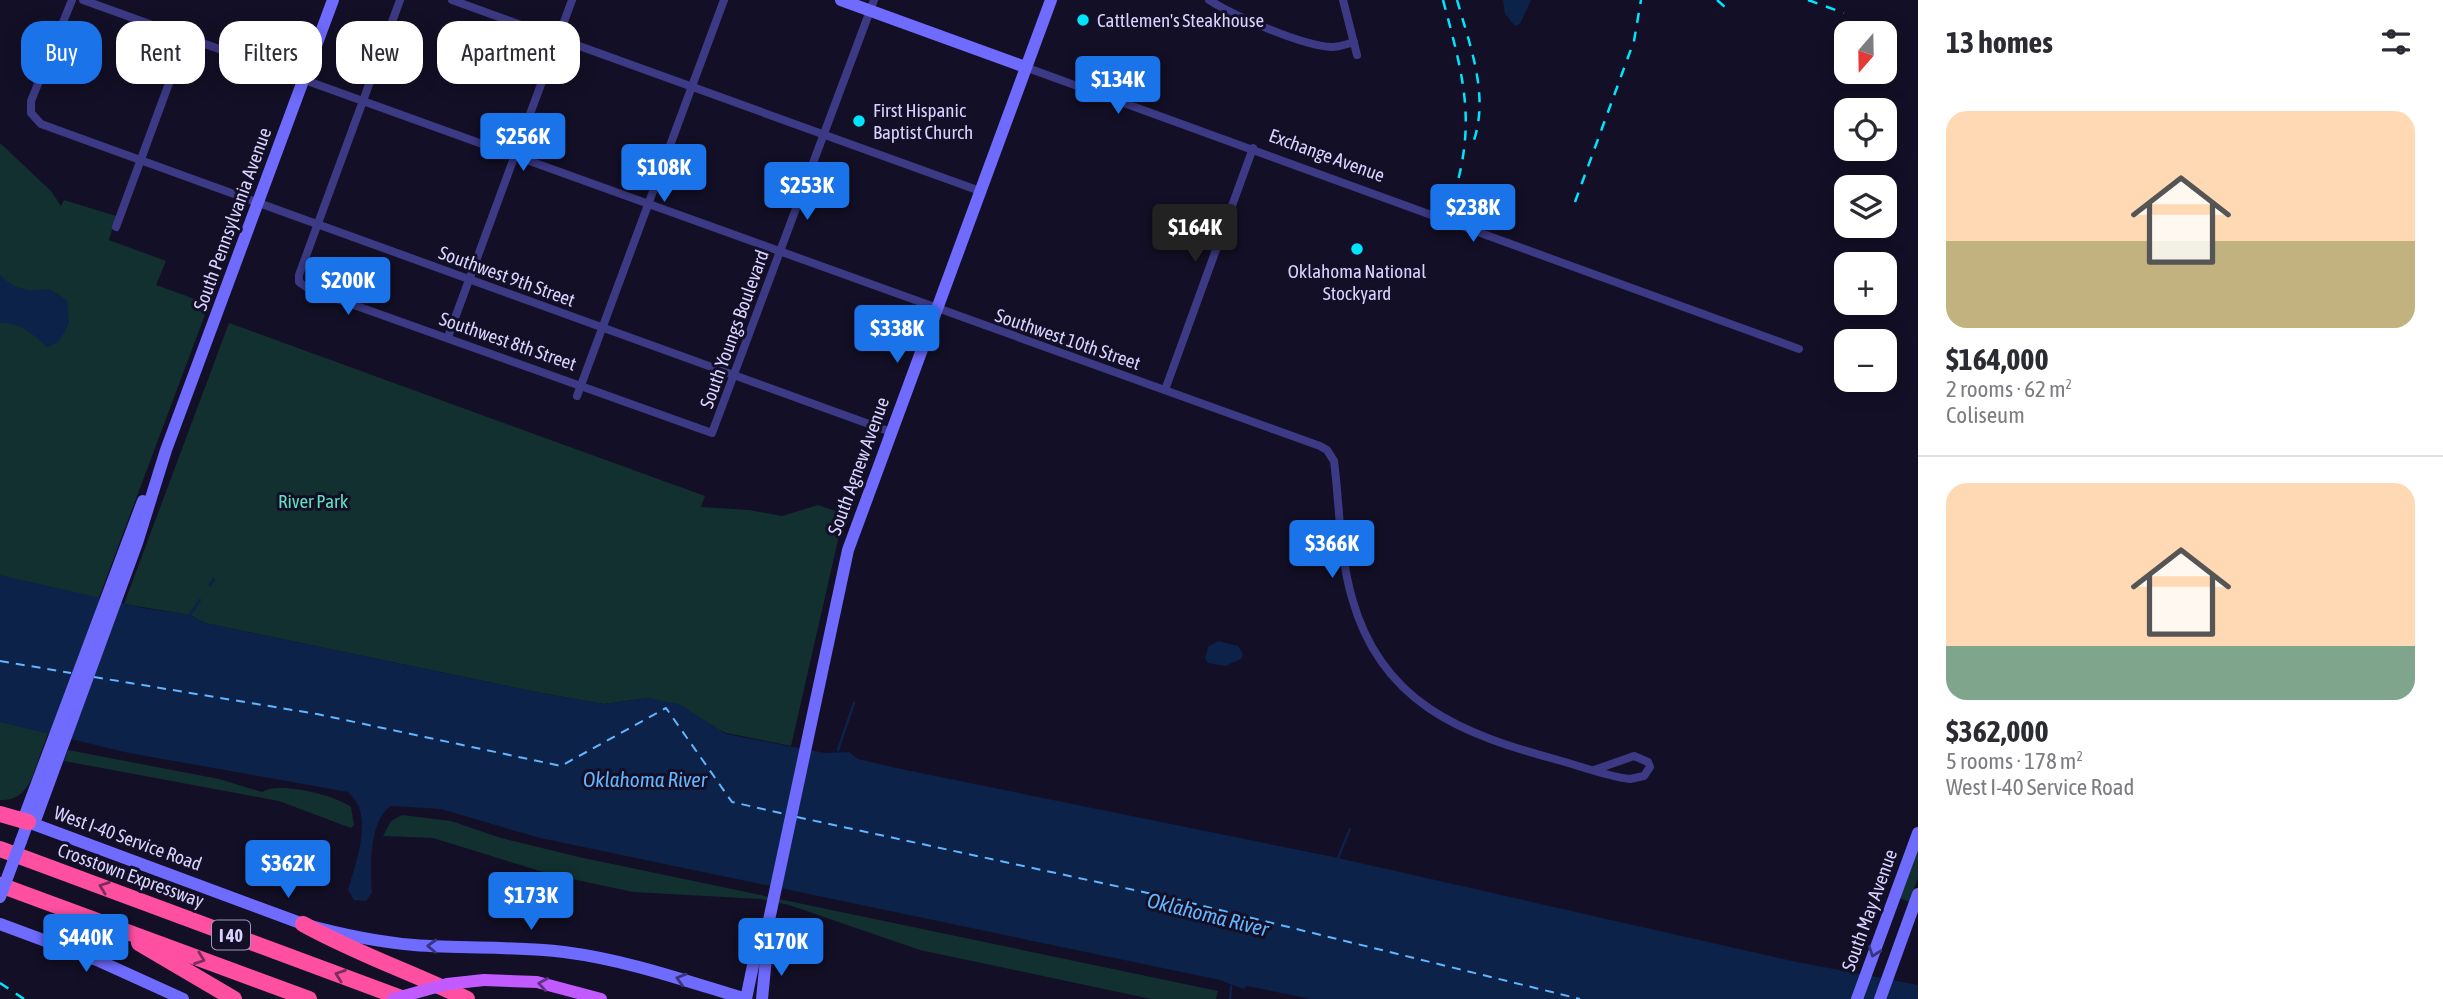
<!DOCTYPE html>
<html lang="en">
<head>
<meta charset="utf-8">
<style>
  :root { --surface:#fff; --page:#f7f7f7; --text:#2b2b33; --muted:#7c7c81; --line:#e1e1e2; --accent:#1a73e8 }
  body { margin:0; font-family:"Asap Condensed",sans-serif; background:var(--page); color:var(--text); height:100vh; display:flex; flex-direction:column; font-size:26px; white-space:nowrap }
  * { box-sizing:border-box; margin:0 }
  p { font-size:23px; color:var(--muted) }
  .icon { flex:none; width:38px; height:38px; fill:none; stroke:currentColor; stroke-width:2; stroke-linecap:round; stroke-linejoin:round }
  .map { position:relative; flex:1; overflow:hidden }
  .panel { display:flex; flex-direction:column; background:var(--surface); width:525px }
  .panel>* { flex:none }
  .banner { position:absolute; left:21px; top:21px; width:665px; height:63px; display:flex; gap:14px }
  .needle { width:46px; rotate:200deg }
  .controls { position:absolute; left:1834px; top:21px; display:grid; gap:14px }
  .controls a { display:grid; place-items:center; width:63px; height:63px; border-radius:14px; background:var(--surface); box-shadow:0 4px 18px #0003; font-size:35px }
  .price { position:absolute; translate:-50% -60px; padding:0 16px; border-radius:7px; background:var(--accent); color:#fff; font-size:23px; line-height:46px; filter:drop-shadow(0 2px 4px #0008) }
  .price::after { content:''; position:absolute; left:50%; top:42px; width:21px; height:16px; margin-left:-10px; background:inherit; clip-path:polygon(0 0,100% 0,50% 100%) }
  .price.on { background:#222; color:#fff }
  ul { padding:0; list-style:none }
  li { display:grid; align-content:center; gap:14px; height:371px; padding:0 28px }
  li+li { border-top:2px solid var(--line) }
  li span { display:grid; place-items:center; height:217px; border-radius:21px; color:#555 }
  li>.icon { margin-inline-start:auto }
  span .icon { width:126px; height:126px; fill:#fffc; stroke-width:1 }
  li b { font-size:30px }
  h2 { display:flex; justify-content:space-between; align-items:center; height:84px; padding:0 28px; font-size:30px }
  .chip { padding:0 24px; border-radius:21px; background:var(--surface); box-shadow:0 4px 18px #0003; font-size:24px; line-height:63px }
  .chip.on { background:var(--accent); color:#fff }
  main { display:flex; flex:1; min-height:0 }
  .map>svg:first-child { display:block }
  .green { fill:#12302f }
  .water { fill:#0c2248 }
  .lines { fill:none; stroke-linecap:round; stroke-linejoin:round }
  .stream { stroke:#0c2248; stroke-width:2.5 }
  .ferry { stroke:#62b6ff; stroke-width:2; stroke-dasharray:9 7; stroke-linecap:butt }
  .street { stroke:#3d3a85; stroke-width:8 }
  .secondary { stroke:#6f6bff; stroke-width:12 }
  .primary { stroke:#c25bff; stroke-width:12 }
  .highway { stroke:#ff4fa3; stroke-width:16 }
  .rail { stroke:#00e5ff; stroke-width:2.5; stroke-dasharray:10 9; stroke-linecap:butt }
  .secondary-bridge { stroke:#6f6bff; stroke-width:12 }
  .primary-bridge { stroke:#c25bff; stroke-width:12 }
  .oneway { stroke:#7d2c5e }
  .oneway2 { stroke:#38347d }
  .oneway3 { stroke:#623188 }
  .poi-dot { fill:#00e5ff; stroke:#130f26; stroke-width:2.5 }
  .labels { text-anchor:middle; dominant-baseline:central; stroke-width:6; stroke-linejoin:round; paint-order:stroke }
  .shield { fill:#130f26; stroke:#9e99be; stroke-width:2 }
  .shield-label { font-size:18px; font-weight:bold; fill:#d9d4ff }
  .poi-label { font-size:19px; fill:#d9d4ff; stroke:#130f26; text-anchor:start }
  .street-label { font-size:19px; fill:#d9d4ff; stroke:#130f26 }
  .park-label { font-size:19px; fill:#5fe0c0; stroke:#130f26 }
  .water-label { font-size:21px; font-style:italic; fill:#62b6ff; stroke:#130f26 }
</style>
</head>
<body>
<main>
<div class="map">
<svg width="1918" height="999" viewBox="0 0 1918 999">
  <rect width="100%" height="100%" fill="#130f26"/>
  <g class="green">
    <path d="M0,143L51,191L61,206L64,200L116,216L109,240L166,261L156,285L209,304L43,747C34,770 30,802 0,800Z"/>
    <path d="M229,323L705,496L701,507L749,510L782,516L818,505L844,514L791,746L726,733L648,698L604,704L541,693L205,623L190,615L124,604Z"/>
    <path d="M68,750L219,779L262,792C278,781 335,795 351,807L354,825L351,828L279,801L64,761Z"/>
    <path d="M402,815L451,821L501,838L579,857L1218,991L1216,999H1151L920,950L789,905L760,899L633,892L553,875L433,838L383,836L391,821Z"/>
    <path d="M1918,848V878L1909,902L1900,898Z"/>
  </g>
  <g class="water">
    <path d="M1503,0H1531L1520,24L1515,26L1505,14Z"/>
    <path d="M0,274C12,290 30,292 49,289L67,300L69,323L59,342L47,347C32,333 21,323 0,323Z"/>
    <path d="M0,575L144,608L190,615L205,623L541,693L604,704L648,698L679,704L726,734L825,753L849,752L858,759L896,768L1338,858L1797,962L1918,985V999H1311L1247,986L1243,989L1220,980L540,838L441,809L391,806C369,820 370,869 372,893L366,901L354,900L348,890C356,861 375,815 348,792L129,753L0,722Z"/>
    <path d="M1218,641L1238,646L1243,654L1241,659L1225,666L1208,663L1205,658L1208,647Z"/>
  </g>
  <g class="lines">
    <g class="stream">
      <path d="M210,585L214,579"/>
      <path d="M190,615L200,600"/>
      <path d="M838,750L854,703"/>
      <path d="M1338,858L1350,829"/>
      <path d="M1230,999L1231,986"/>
    </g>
    <g class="ferry">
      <path d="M0,661L71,673"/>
      <path d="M94,677L317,714L561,766L666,708L732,802L785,814"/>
      <path d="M797,817L1171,898L1580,999"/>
    </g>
    <g class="street">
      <path d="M72,0L31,101V113L41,124L891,432"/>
      <path d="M83,0L1320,446L1327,450L1334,461C1340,507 1339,553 1352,598C1381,703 1461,734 1558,760C1581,766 1605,776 1630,779L1644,776L1650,767L1648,762L1634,756L1594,770"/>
      <path d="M400,0L299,275V282L309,289L712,433L874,0"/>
      <path d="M452,0L980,191"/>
      <path d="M1209,0C1234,16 1303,46 1332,47C1340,47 1347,44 1354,42"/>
      <path d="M1343,0L1357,55"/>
      <path d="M1025,67L1799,349"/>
      <path d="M116,227L186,37"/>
      <path d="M448,337L572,0"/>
      <path d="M1165,390L1253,148"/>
      <path d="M577,396L724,0"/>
    </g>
    <g class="secondary">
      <path d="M841,0L1025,67"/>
      <path d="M28,822L303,924C340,934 377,942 414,945C464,949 514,946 564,952C627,960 686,981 746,999"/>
      <path d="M28,822L25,815L143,501"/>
      <path d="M21,841L28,822L36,818L137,543L166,450L333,0"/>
      <path d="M0,924L97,960L183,999"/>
      <path d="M746,999L756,951L769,920L848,550L1051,0"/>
      <path d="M762,999L769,927"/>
      <path d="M1857,999L1918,833"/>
      <path d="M1880,999L1918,894"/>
    </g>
    <path class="primary" d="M484,980L537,982L601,999"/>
    <g class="highway">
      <path d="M0,814L28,822"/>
      <path d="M0,849L404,999"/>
      <path d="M0,885L309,999"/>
      <path d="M303,924C355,953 413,973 467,999"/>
      <path d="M139,943L234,999"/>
    </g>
    <g class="rail">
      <path d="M1443,0C1465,82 1478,127 1449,210"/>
      <path d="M1457,0C1470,46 1490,96 1473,143"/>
      <path d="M1717,0L1726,8"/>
      <path d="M1808,0L1844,13"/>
      <path d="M1575,202L1634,41L1641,0"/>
      <path d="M0,983L24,999"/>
    </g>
    <path class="secondary-bridge" d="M0,897L21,841"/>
    <path class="primary-bridge" d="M393,999L447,984L484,980"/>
  </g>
  <defs><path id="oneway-chevron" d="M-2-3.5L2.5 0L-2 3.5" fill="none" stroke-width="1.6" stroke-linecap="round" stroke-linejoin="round" transform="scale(1.75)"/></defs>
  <g class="oneway">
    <use href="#oneway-chevron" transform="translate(104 887) rotate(-160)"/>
    <use href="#oneway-chevron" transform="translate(200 959) rotate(20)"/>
    <use href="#oneway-chevron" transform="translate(340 975) rotate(-160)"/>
  </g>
  <g class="oneway2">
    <use href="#oneway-chevron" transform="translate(432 946) rotate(-178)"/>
    <use href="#oneway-chevron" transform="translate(1874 952) rotate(110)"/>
    <use href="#oneway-chevron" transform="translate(681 979) rotate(-163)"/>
  </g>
  <use class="oneway3" href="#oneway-chevron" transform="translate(543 984) rotate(-171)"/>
  <g class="poi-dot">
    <circle cx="1083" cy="20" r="7"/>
    <circle cx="859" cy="121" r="7"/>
    <circle cx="1357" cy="249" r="7"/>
  </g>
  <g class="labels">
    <rect class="shield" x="212" y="920.5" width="38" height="29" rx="5"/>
    <g class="shield-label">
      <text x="231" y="935">I 40</text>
    </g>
    <g class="poi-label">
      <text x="1097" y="20">Cattlemen's Steakhouse</text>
      <text x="873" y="110">First Hispanic<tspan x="873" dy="22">Baptist Church</tspan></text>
      <text x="1357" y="271" text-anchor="middle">Oklahoma National<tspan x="1357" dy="22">Stockyard</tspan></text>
    </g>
    <g class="street-label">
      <text transform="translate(1327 155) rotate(20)">Exchange Avenue</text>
      <text transform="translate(232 219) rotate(-70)">South Pennsylvania Avenue</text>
      <text transform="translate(507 276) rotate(20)">Southwest 9th Street</text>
      <text transform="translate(734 329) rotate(-70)">South Youngs Boulevard</text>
      <text transform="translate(1068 339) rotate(19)">Southwest 10th Street</text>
      <text transform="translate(508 341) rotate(19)">Southwest 8th Street</text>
      <text transform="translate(858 466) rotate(-70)">South Agnew Avenue</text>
      <text transform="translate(128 838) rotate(20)">West I-40 Service Road</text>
      <text transform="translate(131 875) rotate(20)">Crosstown Expressway</text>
      <text transform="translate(1869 910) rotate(-70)">South May Avenue</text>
    </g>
    <g class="park-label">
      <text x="313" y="501">River Park</text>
    </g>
    <g class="water-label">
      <text x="645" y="779">Oklahoma River</text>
      <text transform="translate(1208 914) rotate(14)">Oklahoma River</text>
    </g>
  </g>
</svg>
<div class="controls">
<a><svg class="needle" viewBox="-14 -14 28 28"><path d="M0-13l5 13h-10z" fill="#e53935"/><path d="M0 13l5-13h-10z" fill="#7c7c81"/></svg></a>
<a><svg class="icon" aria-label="locate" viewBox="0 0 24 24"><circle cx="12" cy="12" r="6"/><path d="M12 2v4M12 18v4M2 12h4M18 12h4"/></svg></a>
<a><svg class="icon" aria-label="layers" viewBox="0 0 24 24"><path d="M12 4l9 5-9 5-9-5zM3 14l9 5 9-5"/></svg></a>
<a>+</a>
<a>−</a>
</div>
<b class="price" style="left:1118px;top:116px">$134K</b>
<b class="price" style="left:523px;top:173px">$256K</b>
<b class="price" style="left:664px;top:204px">$108K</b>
<b class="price" style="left:807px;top:222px">$253K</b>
<b class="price" style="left:1473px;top:244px">$238K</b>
<b class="price on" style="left:1195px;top:264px">$164K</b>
<b class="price" style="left:348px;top:317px">$200K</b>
<b class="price" style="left:897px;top:365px">$338K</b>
<b class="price" style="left:1332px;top:580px">$366K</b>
<b class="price" style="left:288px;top:900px">$362K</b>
<b class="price" style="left:531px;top:932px">$173K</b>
<b class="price" style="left:86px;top:974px">$440K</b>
<b class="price" style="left:781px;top:978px">$170K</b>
<div class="banner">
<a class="chip on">Buy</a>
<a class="chip">Rent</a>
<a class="chip">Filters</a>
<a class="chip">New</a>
<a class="chip">Apartment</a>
</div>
</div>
<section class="panel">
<h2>13 homes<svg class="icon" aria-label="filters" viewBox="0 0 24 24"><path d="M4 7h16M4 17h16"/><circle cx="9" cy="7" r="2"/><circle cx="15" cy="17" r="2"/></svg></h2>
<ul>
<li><span style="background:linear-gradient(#ffd9b3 60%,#c2b280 0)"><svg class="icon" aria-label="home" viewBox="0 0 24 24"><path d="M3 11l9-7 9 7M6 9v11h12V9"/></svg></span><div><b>$164,000</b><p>2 rooms · 62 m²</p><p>Coliseum</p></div></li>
<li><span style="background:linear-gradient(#ffd9b3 75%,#7fa58c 0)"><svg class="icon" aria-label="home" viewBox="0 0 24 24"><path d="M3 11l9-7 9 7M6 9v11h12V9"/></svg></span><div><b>$362,000</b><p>5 rooms · 178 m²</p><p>West I-40 Service Road</p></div></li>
</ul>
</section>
</main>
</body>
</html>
